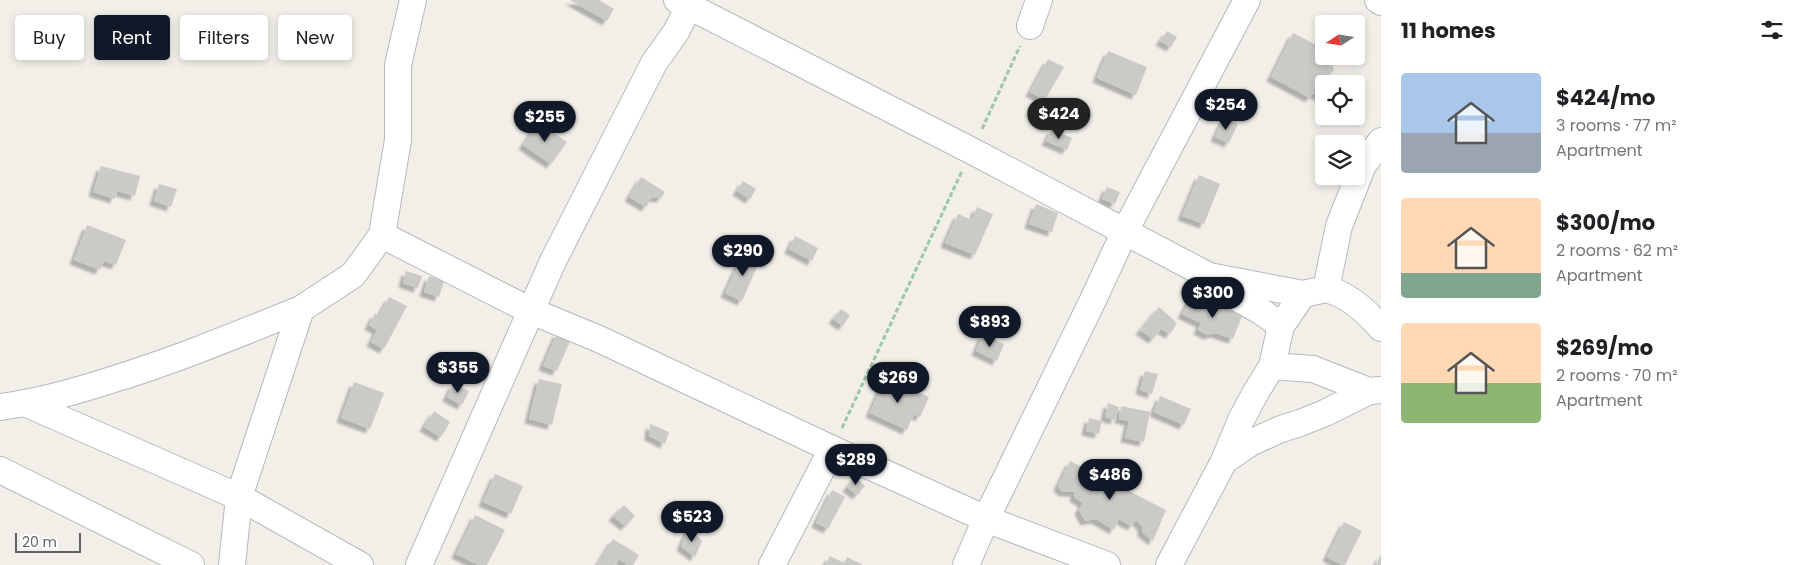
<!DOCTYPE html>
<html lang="en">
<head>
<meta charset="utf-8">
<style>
  :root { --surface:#fff; --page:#f6f6f6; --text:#202124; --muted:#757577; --accent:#111827 }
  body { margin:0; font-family:Poppins,sans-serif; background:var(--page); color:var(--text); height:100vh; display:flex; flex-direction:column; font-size:19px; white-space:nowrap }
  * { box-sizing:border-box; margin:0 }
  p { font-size:16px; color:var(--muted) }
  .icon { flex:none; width:28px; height:28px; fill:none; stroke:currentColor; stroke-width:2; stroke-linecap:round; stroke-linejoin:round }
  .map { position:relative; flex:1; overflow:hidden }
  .side { display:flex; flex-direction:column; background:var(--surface); width:425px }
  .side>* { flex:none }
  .guide { position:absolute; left:15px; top:15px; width:475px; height:45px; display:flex; gap:10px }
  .needle { width:32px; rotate:258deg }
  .tools { position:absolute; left:1315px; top:15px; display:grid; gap:10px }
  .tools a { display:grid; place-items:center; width:50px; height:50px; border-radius:5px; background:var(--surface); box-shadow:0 2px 8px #0003; font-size:25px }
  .scale { position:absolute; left:15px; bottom:12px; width:66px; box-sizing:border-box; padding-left:5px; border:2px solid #5f6368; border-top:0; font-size:14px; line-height:18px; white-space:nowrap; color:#5f6368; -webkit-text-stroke:4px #fff; paint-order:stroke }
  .price { position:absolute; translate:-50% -42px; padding:0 11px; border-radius:18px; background:var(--accent); color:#fff; font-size:16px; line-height:32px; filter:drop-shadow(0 1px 2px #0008) }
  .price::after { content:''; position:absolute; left:50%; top:30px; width:15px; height:11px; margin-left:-8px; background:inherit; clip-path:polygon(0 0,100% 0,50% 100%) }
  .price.current { background:#222; color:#fff }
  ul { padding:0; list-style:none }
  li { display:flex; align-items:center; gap:15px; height:125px; padding:0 20px }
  li span { display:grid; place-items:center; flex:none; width:140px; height:100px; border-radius:5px; color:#555 }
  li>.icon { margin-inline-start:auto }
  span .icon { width:60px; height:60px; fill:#fffc; stroke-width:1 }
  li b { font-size:21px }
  h2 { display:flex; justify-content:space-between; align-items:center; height:60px; padding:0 20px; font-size:21px }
  .chip { padding:0 18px; border-radius:5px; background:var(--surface); box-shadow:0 2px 8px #0003; font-size:18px; line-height:45px }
  .chip.current { background:var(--accent); color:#fff }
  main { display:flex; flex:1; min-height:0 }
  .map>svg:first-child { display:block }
  .building { fill:#cccac5; filter:url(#shadow) }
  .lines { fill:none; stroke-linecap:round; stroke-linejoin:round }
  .minor-casing { stroke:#b5b8bc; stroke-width:28 }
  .path { stroke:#9cc7a9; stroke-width:3; stroke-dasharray:5 2.5; stroke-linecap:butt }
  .minor { stroke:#fff; stroke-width:26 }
</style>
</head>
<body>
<main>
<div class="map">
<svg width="1381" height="565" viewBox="0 0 1381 565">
  <defs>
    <filter id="shadow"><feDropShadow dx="-4.5" dy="4.5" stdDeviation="1" flood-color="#0004"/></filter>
  </defs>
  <rect width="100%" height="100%" fill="#f1efe8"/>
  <g class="building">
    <path d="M570,0H599L614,9L607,21Z"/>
    <path d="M1167,31L1177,37L1171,47L1160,41Z"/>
    <path d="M1293,33L1324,49V56H1336L1332,65L1334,70L1329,76H1338L1336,84H1324V91L1321,97L1313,93L1310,98L1271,77Z"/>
    <path d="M1108,51L1147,67L1136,95L1097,78Z"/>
    <path d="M1048,59L1064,67L1045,100L1030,92Z"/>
    <path d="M1224,118L1238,124L1229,143L1215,137Z"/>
    <path d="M538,122L567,142L551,164L523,145Z"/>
    <path d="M1052,129L1072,138L1067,150L1046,141Z"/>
    <path d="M101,166L140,176L135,196L117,191L115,199L93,192Z"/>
    <path d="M1199,175L1220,184L1204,224L1182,216Z"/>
    <path d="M641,177L665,192L661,198L652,197L646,207L629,197Z"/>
    <path d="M743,181L756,189L750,199L737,191Z"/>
    <path d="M159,184L177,189L171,207L154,201Z"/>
    <path d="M1107,187L1120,192L1115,204L1102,199Z"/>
    <path d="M1036,204L1058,213L1052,232L1029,224Z"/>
    <path d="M977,207L993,214L975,255L945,243L958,214L972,220Z"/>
    <path d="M87,225L126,240L116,265L104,261L100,270L74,260Z"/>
    <path d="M795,236L818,248L812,261L789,249Z"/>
    <path d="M744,252L760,260L742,301L725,293Z"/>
    <path d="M406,271L422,276L418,288L403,283Z"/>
    <path d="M429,276L444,281L439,297L424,292Z"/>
    <path d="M389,297L407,306L384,349L371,342L377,330L369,325L375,313L379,316Z"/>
    <path d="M1190,299L1225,308L1242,316L1233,339L1215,333L1208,335L1198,330L1201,323L1182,314Z"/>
    <path d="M1159,307L1177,323L1170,334L1161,329L1153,339L1140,330Z"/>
    <path d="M841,309L850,315L843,326L833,319Z"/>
    <path d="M557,333L571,339L557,371L543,366Z"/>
    <path d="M983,334L1004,344L997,361L976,351Z"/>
    <path d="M1145,371L1158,374L1152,394L1140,390Z"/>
    <path d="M885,378L929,397L920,417L914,414L907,430L870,413Z"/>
    <path d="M539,379L562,384L552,425L529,419Z"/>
    <path d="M354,382L384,393L370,429L341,418Z"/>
    <path d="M453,384L469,391L462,405L447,397Z"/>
    <path d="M1160,396L1191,409L1184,425L1154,412Z"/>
    <path d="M1108,403L1119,407L1115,420L1105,417Z"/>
    <path d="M1121,406L1150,412L1144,442L1125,438L1129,421L1119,419Z"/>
    <path d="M434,411L450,422L441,437L424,427Z"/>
    <path d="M1089,418L1102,421L1099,434L1086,431Z"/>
    <path d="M650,424L669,432L665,444L649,436Z"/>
    <path d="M1070,461L1166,510L1153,541L1142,532V526L1136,520L1132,526L1119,519L1114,530L1096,519L1085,521L1079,510L1083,503L1074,497L1075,492H1063L1058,486Z"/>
    <path d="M495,474L523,486L511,514L483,502Z"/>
    <path d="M855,477L865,486L857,495L847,487Z"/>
    <path d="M832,490L845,497L828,529L816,523Z"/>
    <path d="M624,505L635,516L625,526L613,516Z"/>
    <path d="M475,515L505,530L487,565H478L456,554Z"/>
    <path d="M1344,522L1362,531L1345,565H1342L1327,557Z"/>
    <path d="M689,527L702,541L695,557L681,546Z"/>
    <path d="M613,539L639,555L633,565H628L619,559L615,565H597Z"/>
    <path d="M1381,554V565H1376Z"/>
    <path d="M830,556L844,563L847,557L863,565H825Z"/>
  </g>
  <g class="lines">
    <g class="minor-casing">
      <g id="minor">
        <path d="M677,0L972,151L1209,276L1303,294"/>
        <path d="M1378,0L1381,2"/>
        <path d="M1030,26L1039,0"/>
        <path d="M382,235L531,311L599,339L832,449L986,519L1107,565"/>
        <path d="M1213,280L1239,299L1262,312L1281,326"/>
        <path d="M1326,289C1347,294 1367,312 1381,328"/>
        <path d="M1272,366L1313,369L1369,391L1380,390"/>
        <path d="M27,404L239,497L360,565"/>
        <path d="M0,407C39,402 74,392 111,380C176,360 239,334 301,309"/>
        <path d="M1224,461L1241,420L1256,392L1272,366L1281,326L1303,294L1326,289L1339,226L1363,165L1381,141"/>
        <path d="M0,470L191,565"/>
        <path d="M232,565L239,497L301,309L353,275L382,235L398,140V65L413,0"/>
        <path d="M419,565L553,261L654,63L676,32L692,0"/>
        <path d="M772,565L832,449"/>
        <path d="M966,565L986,519L1093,300L1125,231L1247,0"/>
        <path d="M1169,565L1224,461L1250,443L1281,429L1300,423L1325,413L1369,391"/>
      </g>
    </g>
    <g class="path">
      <path d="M982,129L1020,46"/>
      <path d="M842,428L962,171"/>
    </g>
    <use href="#minor" class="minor"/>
  </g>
</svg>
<div class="tools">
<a><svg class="needle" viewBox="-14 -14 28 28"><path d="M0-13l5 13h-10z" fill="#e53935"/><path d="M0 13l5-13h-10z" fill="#757577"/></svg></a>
<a><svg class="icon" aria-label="locate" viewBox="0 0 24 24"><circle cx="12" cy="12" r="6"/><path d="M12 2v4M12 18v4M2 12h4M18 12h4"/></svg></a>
<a><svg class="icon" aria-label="layers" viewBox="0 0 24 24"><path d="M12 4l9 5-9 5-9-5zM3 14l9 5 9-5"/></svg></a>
</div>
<div class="scale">20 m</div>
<b class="price" style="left:1226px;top:131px">$254</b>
<b class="price current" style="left:1059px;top:140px">$424</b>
<b class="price" style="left:545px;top:143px">$255</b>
<b class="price" style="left:743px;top:277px">$290</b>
<b class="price" style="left:1213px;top:319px">$300</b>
<b class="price" style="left:990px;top:348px">$893</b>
<b class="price" style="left:458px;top:394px">$355</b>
<b class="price" style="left:898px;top:404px">$269</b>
<b class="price" style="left:856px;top:486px">$289</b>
<b class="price" style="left:1110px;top:501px">$486</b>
<b class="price" style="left:692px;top:543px">$523</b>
<div class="guide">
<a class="chip">Buy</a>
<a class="chip current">Rent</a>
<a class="chip">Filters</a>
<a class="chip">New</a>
</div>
</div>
<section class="side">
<h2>11 homes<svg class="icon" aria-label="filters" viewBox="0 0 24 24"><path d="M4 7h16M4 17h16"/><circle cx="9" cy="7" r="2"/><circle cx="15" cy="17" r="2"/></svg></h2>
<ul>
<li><span style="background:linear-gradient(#a9c7e8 60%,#9aa5b1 0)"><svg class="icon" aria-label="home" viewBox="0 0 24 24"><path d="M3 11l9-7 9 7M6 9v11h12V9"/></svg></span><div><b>$424/mo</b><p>3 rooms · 77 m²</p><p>Apartment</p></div></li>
<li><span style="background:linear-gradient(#ffd9b3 75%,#7fa58c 0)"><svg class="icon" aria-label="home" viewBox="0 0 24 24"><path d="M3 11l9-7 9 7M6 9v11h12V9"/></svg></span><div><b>$300/mo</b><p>2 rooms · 62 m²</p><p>Apartment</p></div></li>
<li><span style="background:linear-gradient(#ffd9b3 60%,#8fb573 0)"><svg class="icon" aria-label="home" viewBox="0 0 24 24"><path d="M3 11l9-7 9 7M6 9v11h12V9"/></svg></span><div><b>$269/mo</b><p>2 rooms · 70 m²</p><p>Apartment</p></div></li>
</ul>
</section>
</main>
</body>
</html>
